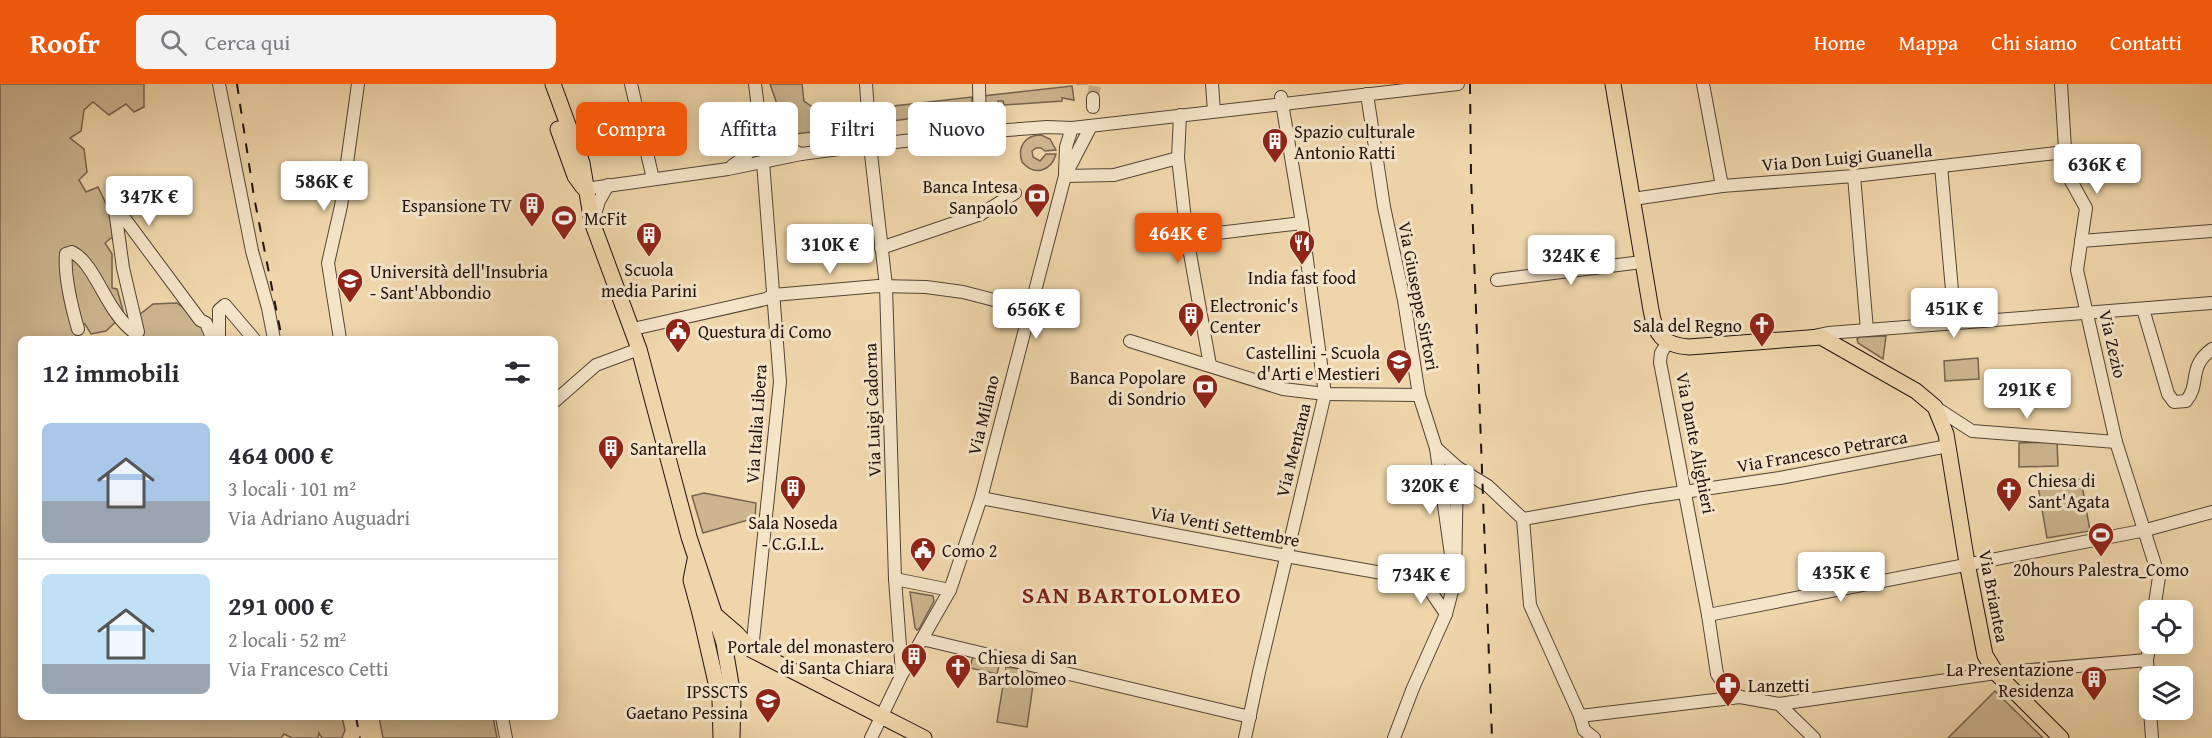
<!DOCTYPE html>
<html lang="it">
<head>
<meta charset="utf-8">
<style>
  :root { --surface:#fff; --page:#f2f2f3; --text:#2b2b33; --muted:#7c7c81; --line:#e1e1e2; --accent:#ea580c }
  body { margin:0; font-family:"Gentium Book Plus",serif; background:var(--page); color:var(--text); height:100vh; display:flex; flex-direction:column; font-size:22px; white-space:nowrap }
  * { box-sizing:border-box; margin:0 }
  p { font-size:20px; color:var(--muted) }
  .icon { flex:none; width:33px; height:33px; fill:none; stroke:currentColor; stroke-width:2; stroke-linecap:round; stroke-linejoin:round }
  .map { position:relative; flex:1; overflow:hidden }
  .panel { position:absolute; left:18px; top:252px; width:540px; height:384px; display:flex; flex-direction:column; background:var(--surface); border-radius:9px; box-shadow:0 3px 15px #0003 }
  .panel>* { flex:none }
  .guide { position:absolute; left:576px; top:18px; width:570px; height:54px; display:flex; gap:12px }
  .tools { position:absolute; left:2139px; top:516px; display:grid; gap:12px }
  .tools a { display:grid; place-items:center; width:54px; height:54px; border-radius:9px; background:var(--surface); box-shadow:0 3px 15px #0003; font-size:30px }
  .price { position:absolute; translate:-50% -51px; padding:0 14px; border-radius:6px; background:#fff; color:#222; font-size:20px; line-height:39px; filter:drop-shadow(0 2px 3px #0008) }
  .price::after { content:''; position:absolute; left:50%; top:36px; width:18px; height:14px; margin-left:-9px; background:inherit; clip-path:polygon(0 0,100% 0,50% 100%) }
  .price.selected { background:var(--accent); color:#fff }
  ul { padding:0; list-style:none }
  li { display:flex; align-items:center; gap:18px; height:150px; padding:0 24px }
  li+li { border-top:2px solid var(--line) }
  li span { display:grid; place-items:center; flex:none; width:168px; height:120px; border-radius:9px; color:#555 }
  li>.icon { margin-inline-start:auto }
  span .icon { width:72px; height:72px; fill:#fffc; stroke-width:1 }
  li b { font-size:26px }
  h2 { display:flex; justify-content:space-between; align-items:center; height:72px; padding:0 24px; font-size:26px }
  .tag { padding:0 21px; border-radius:9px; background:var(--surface); box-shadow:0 3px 15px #0003; font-size:21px; line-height:54px }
  .tag.selected { background:var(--accent); color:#fff }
  header { display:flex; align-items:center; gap:36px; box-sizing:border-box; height:84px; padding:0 30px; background:var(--accent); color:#fff }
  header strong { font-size:28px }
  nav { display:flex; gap:33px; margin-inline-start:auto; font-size:21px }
  .search { width:420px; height:54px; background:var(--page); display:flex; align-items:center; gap:15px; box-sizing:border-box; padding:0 21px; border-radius:9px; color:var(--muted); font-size:22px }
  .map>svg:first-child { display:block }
  .green { fill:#ccb58f; stroke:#76644e; stroke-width:1.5 }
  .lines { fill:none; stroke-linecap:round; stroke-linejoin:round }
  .minor-tunnel { stroke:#c6af8b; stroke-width:12; stroke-dasharray:12 6; stroke-linecap:butt }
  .minor-casing { stroke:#544435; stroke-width:14 }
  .major-casing { stroke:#21130e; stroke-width:17 }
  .minor { stroke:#f5e4c8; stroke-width:12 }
  .major { stroke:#efd6aa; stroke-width:15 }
  .rail { stroke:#21130e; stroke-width:2; stroke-dasharray:10 10; stroke-linecap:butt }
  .labels { text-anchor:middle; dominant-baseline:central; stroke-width:6; stroke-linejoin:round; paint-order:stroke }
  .poi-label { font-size:18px; fill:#21130e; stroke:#f5e4c8; text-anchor:start }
  .street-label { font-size:18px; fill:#21130e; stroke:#f5e4c8 }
  .district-label { font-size:24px; font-weight:bold; letter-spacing:1.5px; fill:#7a1f14; stroke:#f5e4c8 }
</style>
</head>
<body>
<header>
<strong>Roofr</strong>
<div class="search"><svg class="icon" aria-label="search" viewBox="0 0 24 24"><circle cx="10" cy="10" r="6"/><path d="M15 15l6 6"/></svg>Cerca qui</div>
<nav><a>Home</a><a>Mappa</a><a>Chi siamo</a><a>Contatti</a></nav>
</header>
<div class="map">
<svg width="2212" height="654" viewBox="0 0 2212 654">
  <rect width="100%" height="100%" fill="#efd6aa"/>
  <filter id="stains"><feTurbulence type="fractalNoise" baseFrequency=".00333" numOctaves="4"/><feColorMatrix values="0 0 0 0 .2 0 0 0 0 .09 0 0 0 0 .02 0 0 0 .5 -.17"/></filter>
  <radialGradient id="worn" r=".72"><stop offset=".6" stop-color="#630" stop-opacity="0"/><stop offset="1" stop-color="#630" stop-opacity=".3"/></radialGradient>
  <g class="green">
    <path d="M0,0H144V23L134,28L126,20L109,31L93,18L84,26L81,47L70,54L84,65L87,88L79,96L86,108L98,103L111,130L116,150L105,159L112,170V204L117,205L124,230L106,247L91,250L85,240L75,241L76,255H21V633H342L345,646L342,654H322L319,649L318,654H292L284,650L281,654H0Z"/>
    <path d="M770,0H802L804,17L817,26L861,25L862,42L795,50L785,43Z"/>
    <path d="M1072,2L1074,16L1062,14V17L1004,21L1003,17H998V22L983,24V12Z"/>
    <path d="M972,13V26L878,39L876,24Z"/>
    <path d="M1041,51L1050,55L1056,66L1045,67L1041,64H1036L1032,67L1033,73L1040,77L1046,70H1056C1051,88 1034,92 1022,78C1017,63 1025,51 1041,51Z"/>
    <path d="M177,219L196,234L209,255H138L128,251L129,239L153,220Z"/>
    <path d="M1886,252L1883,275L1858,259L1857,255L1860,253Z"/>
    <path d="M1978,274L1979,295L1945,297L1944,277Z"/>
    <path d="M2057,358L2058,382L2019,383V359Z"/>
    <path d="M2081,395L2090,447L2047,454L2038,402Z"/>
    <path d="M704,409L756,419L755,434L703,449L692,412Z"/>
    <path d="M910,508L933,512L934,517L919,545L917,546L915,544Z"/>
    <path d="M973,571L1000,578L997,590L970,584Z"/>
    <path d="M1006,583L1035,587L1027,643L997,638Z"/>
    <path d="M1995,607L2043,654H1948Z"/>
    <path d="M379,633H493L497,654H383Z"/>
  </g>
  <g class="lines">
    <g class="minor-tunnel">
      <path d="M1082,1V0"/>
      <path d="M1093,14L1095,0"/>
    </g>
    <g class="minor-casing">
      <g id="minor">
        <path d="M219,0L252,167L268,224L274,255"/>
        <path d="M631,0L653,95"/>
        <path d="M755,0C760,41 760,53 801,70"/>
        <path d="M866,0L871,70L886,202L895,495L902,589"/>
        <path d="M979,0L980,48"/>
        <path d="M1212,0L1214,27"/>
        <path d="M1703,0L1722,102"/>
        <path d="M2061,0L2066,81L2071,97L2086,124L2077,186L2116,358L2159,493L2154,526"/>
        <path d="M1367,10L1384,123L1404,216L1419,311L1436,364L1457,383L1488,402L1523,435L1530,521L1580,632L1584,646L1594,654"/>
        <path d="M1093,23V14"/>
        <path d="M1180,31L1178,74L1187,153L1210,281"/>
        <path d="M732,82C754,67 756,62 759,36"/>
        <path d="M1941,82L1955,240"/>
        <path d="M1065,88L1066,63L1072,44"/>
        <path d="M1065,92L1114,91L1178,74"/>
        <path d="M1854,92L1867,246"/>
        <path d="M585,105L728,85L801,70L870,61L980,48L1047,43L1072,44L1458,0"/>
        <path d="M1633,115L1722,102L1854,92L2065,68"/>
        <path d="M593,137L599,117L608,101"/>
        <path d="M1201,151L1302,139"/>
        <path d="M2081,157L2212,147"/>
        <path d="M881,164L981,130L1015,109"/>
        <path d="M1497,196L1642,178"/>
        <path d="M2143,225L2168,310L2174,318L2186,317C2201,300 2187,283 2212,265"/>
        <path d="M78,245C72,224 64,191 66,170L72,168C96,180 106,228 134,248H138L123,184L115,126L119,127L200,236L206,239L212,254L215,255"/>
        <path d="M633,245L766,215L773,211L878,202L926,203L963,208L1029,225"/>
        <path d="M1814,252L1828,249L1867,246L2212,219"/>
        <path d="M216,255L219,252V226L225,221L254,255"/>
        <path d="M340,255L328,179L341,122L358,0"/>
        <path d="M1130,257L1283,305L1325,310L1419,311"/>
        <path d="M1668,258L1661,269L1660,278L1708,531L1717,590L1726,604L1740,613L1779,620L1996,589L2147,576"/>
        <path d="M555,317L596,281L639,265"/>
        <path d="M1935,323L1972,347L2116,358"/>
        <path d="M981,414L1286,472L1416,495L1455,496"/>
        <path d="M1523,435L1643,414L1780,394L1948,362"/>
        <path d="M895,495L950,506"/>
        <path d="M1423,496L1427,491L1450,475L1451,471L1436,364"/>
        <path d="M1423,496L1446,530"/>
        <path d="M1708,531L2146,446L2212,428"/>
        <path d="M922,555L1250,633"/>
        <path d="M2150,559L2147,576L2150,616"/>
        <path d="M752,566L780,298L763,78"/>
        <path d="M1779,620L1814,654"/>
        <path d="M2150,626L2152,654"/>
        <path d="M1580,632L1740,613"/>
        <path d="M502,633L506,654"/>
        <path d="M871,654L902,590L950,506L981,414L1065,92L1091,42"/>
        <path d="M1245,654L1259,588L1325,310L1302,139L1281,13"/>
        <path d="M1394,654L1413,604L1446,530L1455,496L1457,383"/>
      </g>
    </g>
    <g class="major-casing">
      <g id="major">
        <path d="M553,0L582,79L592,138L639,265L689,453L724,559L733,612L732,654"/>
        <path d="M1613,0L1651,226C1655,250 1662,261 1689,263L1821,253L1916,307L1935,323L1946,350L1967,479L1985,571L1996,589L2061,654"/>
        <path d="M558,45L575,92L583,103"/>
        <path d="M695,476L691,496L701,533L706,542"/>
        <path d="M715,531L737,550L752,566L924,654"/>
        <path d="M701,533L720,616L721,654"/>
      </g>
    </g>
    <use href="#minor" class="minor"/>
    <use href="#major" class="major"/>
    <g class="rail">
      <path d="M237,0L254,113L282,255"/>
      <path d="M1470,0L1471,91L1492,654"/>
      <path d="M356,633L360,654"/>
    </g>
  </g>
  <defs>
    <g id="building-pin" transform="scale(1.35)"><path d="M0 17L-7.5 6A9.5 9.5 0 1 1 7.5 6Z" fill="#8f2418" stroke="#f5e4c8"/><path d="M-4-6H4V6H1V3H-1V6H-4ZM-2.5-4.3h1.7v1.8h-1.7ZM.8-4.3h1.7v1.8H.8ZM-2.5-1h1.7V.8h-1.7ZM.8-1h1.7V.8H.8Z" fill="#fff"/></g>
    <g id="bank-pin" transform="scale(1.35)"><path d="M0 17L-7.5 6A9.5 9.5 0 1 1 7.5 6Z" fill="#8f2418" stroke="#f5e4c8"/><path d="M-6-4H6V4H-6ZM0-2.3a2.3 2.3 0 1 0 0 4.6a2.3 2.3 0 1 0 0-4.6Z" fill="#fff"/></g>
    <g id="stadium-pin" transform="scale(1.35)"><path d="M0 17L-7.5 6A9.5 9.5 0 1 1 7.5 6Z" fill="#8f2418" stroke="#f5e4c8"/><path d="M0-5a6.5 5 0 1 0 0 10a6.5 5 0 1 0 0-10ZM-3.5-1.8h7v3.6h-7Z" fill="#fff"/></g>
    <g id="restaurant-pin" transform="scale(1.35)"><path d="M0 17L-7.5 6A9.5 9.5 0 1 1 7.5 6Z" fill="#8f2418" stroke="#f5e4c8"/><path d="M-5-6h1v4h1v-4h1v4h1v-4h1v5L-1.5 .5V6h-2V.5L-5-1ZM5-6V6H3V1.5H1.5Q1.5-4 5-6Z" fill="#fff"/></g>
    <g id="university-pin" transform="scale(1.35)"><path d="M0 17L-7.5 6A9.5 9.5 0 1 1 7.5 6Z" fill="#8f2418" stroke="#f5e4c8"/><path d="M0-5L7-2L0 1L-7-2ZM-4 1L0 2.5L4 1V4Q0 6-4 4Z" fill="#fff"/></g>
    <g id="church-pin" transform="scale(1.35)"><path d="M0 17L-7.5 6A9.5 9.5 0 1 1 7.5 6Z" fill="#8f2418" stroke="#f5e4c8"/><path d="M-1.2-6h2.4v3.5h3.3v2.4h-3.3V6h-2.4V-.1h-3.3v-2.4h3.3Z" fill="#fff"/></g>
    <g id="civic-pin" transform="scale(1.35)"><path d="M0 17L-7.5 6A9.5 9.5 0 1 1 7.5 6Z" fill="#8f2418" stroke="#f5e4c8"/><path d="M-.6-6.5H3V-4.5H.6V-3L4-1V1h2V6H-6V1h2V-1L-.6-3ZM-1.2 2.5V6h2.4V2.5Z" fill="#fff"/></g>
    <g id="school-pin" transform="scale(1.35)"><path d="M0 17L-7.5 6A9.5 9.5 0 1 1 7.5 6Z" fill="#8f2418" stroke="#f5e4c8"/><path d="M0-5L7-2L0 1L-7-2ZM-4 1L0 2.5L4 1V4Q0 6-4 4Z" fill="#fff"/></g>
    <g id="pharmacy-pin" transform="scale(1.35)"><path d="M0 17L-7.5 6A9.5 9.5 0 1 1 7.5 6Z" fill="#8f2418" stroke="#f5e4c8"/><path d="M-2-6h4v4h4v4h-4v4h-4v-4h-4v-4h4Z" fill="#fff"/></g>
  </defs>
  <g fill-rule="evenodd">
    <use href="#building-pin" x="1275" y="57"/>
    <use href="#bank-pin" x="1037" y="112"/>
    <use href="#building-pin" x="532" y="121"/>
    <use href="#stadium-pin" x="564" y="134"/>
    <use href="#building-pin" x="649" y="151"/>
    <use href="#restaurant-pin" x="1302" y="159"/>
    <use href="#university-pin" x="350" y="197"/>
    <use href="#building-pin" x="1191" y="231"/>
    <use href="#church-pin" x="1762" y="241"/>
    <use href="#civic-pin" x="678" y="247"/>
    <use href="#school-pin" x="1399" y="278"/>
    <use href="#bank-pin" x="1205" y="303"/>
    <use href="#building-pin" x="611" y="364"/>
    <use href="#building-pin" x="793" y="404"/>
    <use href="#church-pin" x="2009" y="406"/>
    <use href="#stadium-pin" x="2101" y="451"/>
    <use href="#civic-pin" x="923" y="466"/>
    <use href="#building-pin" x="914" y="572"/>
    <use href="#church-pin" x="958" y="583"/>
    <use href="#building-pin" x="2094" y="595"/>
    <use href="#pharmacy-pin" x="1728" y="601"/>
    <use href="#school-pin" x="768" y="617"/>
  </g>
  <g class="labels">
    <g class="poi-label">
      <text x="1294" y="47">Spazio culturale<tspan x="1294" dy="21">Antonio Ratti</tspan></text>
      <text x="1018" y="102" text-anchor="end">Banca Intesa<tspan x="1018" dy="21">Sanpaolo</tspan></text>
      <text x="512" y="121" text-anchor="end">Espansione TV</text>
      <text x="584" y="134">McFit</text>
      <text x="649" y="185" text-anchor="middle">Scuola<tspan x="649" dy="21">media Parini</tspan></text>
      <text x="370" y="187">Università dell'Insubria<tspan x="370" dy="21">- Sant'Abbondio</tspan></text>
      <text x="1302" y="193" text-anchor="middle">India fast food</text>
      <text x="1210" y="221">Electronic's<tspan x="1210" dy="21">Center</tspan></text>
      <text x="1742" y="241" text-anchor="end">Sala del Regno</text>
      <text x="698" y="247">Questura di Como</text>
      <text x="1380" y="268" text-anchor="end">Castellini - Scuola<tspan x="1380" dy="21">d'Arti e Mestieri</tspan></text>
      <text x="1186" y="293" text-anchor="end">Banca Popolare<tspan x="1186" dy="21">di Sondrio</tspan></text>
      <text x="630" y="364">Santarella</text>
      <text x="2028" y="396">Chiesa di<tspan x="2028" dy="21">Sant'Agata</tspan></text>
      <text x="793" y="438" text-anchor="middle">Sala Noseda<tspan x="793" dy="21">- C.G.I.L.</tspan></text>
      <text x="942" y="466">Como 2</text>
      <text x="2101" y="485" text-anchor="middle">20hours Palestra_Como</text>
      <text x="894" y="562" text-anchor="end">Portale del monastero<tspan x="894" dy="21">di Santa Chiara</tspan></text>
      <text x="978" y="573">Chiesa di San<tspan x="978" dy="21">Bartolomeo</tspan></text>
      <text x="2074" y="585" text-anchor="end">La Presentazione<tspan x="2074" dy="21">Residenza</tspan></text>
      <text x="1748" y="601">Lanzetti</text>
      <text x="748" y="607" text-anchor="end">IPSSCTS<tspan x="748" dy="21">Gaetano Pessina</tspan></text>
    </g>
    <g class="street-label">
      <text transform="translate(1847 73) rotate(-5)">Via Don Luigi Guanella</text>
      <text transform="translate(1419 212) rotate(79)">Via Giuseppe Sirtori</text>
      <text transform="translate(2113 260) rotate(77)">Via Zezio</text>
      <text transform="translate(872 326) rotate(-92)">Via Luigi Cadorna</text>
      <text transform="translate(983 331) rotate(-76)">Via Milano</text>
      <text transform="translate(756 340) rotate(-86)">Via Italia Libera</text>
      <text transform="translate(1696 359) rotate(79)">Via Dante Alighieri</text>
      <text transform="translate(1293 366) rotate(-76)">Via Mentana</text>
      <text transform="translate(1822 367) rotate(-10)">Via Francesco Petrarca</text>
      <text transform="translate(1225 442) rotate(11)">Via Venti Settembre</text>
      <text transform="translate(1994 512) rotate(79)">Via Briantea</text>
    </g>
    <g class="district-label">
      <text x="1132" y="510">SAN BARTOLOMEO</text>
    </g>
  </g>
  <rect width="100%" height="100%" filter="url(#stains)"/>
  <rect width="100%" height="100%" fill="url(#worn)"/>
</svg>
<div class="tools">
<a><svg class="icon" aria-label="locate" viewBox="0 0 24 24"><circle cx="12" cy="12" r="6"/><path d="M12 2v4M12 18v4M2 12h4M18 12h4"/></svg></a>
<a><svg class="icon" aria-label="layers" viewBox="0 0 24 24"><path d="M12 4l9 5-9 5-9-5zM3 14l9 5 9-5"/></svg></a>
</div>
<b class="price" style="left:2097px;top:111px">636K €</b>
<b class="price" style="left:324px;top:128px">586K €</b>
<b class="price" style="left:149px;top:143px">347K €</b>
<b class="price selected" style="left:1178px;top:180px">464K €</b>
<b class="price" style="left:830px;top:191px">310K €</b>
<b class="price" style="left:1571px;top:202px">324K €</b>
<b class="price" style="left:1954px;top:255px">451K €</b>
<b class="price" style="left:1036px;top:256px">656K €</b>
<b class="price" style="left:2027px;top:336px">291K €</b>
<b class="price" style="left:1430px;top:432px">320K €</b>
<b class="price" style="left:1841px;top:519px">435K €</b>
<b class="price" style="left:1421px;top:521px">734K €</b>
<div class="guide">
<a class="tag selected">Compra</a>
<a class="tag">Affitta</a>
<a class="tag">Filtri</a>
<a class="tag">Nuovo</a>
</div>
<section class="panel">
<h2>12 immobili<svg class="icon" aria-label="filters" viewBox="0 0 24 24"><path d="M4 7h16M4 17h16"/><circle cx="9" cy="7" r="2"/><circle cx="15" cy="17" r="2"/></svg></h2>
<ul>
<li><span style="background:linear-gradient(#a9c7e8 65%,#9aa5b1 0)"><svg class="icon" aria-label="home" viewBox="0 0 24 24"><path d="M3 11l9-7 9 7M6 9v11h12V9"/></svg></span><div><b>464 000 €</b><p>3 locali · 101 m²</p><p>Via Adriano Auguadri</p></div></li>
<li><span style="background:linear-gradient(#bfe0f5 75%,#9aa5b1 0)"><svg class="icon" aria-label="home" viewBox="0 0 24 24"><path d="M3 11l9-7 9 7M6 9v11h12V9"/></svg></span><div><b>291 000 €</b><p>2 locali · 52 m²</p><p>Via Francesco Cetti</p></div></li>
</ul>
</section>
</div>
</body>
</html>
